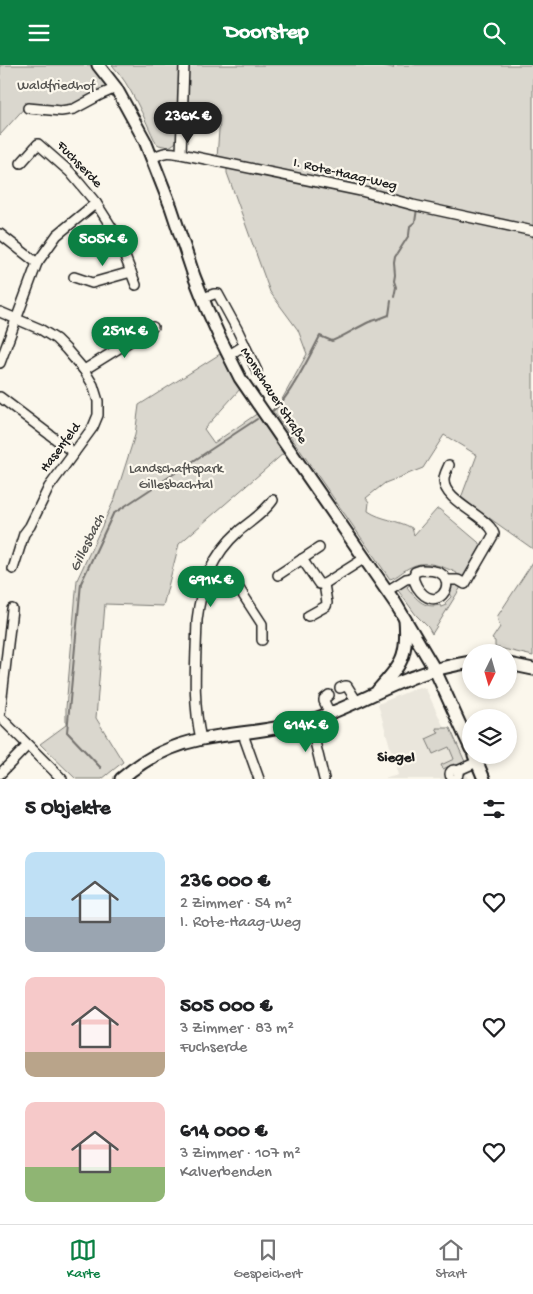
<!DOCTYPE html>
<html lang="de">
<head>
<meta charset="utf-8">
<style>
  :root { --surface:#fff; --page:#f6f6f6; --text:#202124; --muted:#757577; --line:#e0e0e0; --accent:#0b8043 }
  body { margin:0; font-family:"Gochi Hand",sans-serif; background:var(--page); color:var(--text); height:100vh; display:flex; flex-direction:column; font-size:19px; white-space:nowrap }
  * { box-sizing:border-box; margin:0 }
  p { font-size:16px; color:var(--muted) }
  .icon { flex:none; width:28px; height:28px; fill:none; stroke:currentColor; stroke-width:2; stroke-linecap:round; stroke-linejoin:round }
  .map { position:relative; height:714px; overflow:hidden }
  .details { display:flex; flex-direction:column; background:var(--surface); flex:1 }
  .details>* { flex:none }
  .needle { width:32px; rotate:185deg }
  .controls { position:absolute; left:462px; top:579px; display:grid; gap:10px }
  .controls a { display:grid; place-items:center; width:55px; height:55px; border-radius:50%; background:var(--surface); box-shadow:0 2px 8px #0003; font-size:25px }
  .price { position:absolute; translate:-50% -42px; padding:0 11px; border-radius:18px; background:var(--accent); color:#fff; font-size:16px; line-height:32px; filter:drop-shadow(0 1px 2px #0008) }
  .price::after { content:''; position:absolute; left:50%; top:30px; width:15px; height:11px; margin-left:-8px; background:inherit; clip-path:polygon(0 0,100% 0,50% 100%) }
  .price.selected { background:#222; color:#fff }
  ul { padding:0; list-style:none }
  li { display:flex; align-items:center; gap:15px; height:125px; padding:0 25px }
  li span { display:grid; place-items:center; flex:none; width:140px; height:100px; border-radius:10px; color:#555 }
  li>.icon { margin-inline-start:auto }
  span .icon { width:60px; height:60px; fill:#fffc; stroke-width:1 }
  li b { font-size:21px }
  h2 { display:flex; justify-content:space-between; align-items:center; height:60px; padding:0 25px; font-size:21px }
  header { display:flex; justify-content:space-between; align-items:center; height:65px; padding:0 25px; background:var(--accent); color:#fff; font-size:22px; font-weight:800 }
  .tabs { display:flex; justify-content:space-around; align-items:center; height:70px; border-top:1px solid var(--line); background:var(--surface); font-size:14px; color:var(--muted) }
  .tabs a { display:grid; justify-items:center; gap:2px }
  .tabs .selected { color:var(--accent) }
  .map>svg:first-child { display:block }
  .built { fill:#eae6dc }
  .green { fill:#dad7ce; stroke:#7b7a75 }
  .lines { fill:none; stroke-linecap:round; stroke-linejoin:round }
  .stream { stroke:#74726e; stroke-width:2 }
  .minor-casing { stroke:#1c1c1c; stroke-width:12 }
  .major-casing { stroke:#1c1c1c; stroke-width:15 }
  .minor { stroke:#fbf7ec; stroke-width:9 }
  .major { stroke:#fbf7ec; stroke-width:11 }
  .labels { text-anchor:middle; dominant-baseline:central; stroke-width:4.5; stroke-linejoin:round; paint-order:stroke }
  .park-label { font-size:14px; fill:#555451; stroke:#fbf7ec }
  .street-label { font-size:14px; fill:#1c1c1c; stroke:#fbf7ec }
  .water-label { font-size:15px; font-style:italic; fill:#575653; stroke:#fbf7ec }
  .neighbourhood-label { font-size:15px; font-weight:bold; fill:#1c1c1c; stroke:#fbf7ec }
</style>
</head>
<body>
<header><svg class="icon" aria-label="menu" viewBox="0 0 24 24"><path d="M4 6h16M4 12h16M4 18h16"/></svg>Doorstep<svg class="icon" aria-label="search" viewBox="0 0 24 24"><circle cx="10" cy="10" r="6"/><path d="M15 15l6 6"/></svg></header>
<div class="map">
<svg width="533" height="714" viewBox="0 0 533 714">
  <rect width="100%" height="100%" fill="#fbf7ec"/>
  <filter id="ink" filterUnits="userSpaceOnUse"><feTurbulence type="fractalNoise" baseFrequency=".02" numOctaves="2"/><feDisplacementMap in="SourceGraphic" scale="10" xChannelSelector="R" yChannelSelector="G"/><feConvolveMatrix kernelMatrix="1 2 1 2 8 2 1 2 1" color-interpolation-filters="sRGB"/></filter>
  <g filter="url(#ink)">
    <path class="built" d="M419,622L426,624L468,714H384L398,710L378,639Z"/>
    <g class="green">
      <path d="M0,0H93L110,23L73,41L61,43L27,40L0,70Z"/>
      <path d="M112,0H183L178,73L175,78L169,82L159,80L156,78C144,53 131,20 112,0Z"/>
      <path d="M186,0H381L393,3L394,0H533V162L217,93L220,51L184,49Z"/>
      <path d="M227,103L348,125L533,168V484L461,433L477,390L444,370L423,403L385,418L366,433L369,437L368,446C381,455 398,455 412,463L414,470L437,444H439L484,482L466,514L456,511L457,508C444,502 426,494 411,502C403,505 398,512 390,514L272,345L280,338L307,289L298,265L270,227L227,108Z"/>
      <path d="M220,289L241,323L204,364L214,378L258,348L284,388L179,479L163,541L105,539L96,653L123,697L102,714H76L40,679L66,660V643L77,515L115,433L135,370L139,340Z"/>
      <path d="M533,497V591L495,582V576L492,574L500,562L497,552Z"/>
      <path d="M454,517L461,522L432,569L428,562L416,550L397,524L407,518L411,519L407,522C416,534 424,544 440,540L441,542L446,540L445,538L451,532C450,527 450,520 454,517Z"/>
      <path d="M436,663H450L466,699L460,702L454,699L443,704L441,700L454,694L449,682L433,689L426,674L439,668Z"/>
    </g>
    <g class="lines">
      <g class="stream">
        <path d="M394,232L396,222L394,216L395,210L394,198L395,192L409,170L410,161L415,157L417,144"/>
        <path d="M272,346C286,339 312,287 320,271L332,276C345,271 356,263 369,257C376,255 382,253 389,250L391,236"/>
        <path d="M101,703L67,667L81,518L113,449L257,354"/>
      </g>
      <g class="minor-casing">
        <g id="minor">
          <path d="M28,43L61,46L74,44L100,30L116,23"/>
          <path d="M181,89L184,0"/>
          <path d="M153,93C164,86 168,87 181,89L361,126L413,140L533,166"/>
          <path d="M21,98L38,79L70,107L96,138L117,171L136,220"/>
          <path d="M0,169L37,198"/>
          <path d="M74,212L92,218L131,207"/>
          <path d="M203,233L214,229H218L237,264L257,306"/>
          <path d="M0,247L40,264L56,274L66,284L84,305L93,320L98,336V350L93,362L49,422L30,461L24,469L13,504"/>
          <path d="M229,290L245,280"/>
          <path d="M0,298L37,198L57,170L96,138"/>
          <path d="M84,305L153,262"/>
          <path d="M0,332L74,388"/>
          <path d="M302,494L319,519H324L327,538L326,541L308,551"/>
          <path d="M209,505L238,522L262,559V575"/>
          <path d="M421,505C427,505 435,505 440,508C458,518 436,551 417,522C414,516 412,513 415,507Z"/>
          <path d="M278,510L319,483"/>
          <path d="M446,515H458L465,519L494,469C493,467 492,464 490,462C479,448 443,434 444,415C444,409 447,405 449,400"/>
          <path d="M324,519L365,493"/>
          <path d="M387,526L406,514L413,513"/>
          <path d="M340,623L345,621H347L357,637"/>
          <path d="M329,630L324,634V636L330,649"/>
          <path d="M0,649L12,544"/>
          <path d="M0,652L62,714"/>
          <path d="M310,656L324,714"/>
          <path d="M244,668L245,675L259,714"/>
          <path d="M201,674C192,635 196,595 197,555C201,520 212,490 239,466C251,456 264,448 273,435"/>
          <circle cx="454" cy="709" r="4"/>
          <path d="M457,706L477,697"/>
          <path d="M0,709L27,681"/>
        </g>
      </g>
      <g class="major-casing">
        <g id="major">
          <path d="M98,0L116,23L145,76L171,142L194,211L207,244L220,273L240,313L284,377L396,539L435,605L471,684"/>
          <path d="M509,599L533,604"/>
          <path d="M378,625C402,599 408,591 405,555"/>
          <path d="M474,690L484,714"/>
          <path d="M121,714C144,694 172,680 202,674C238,667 275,666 311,655C347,644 380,624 416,611C434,604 453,600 471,597"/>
        </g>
      </g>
      <use href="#minor" class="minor"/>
      <use href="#major" class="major"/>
    </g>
  </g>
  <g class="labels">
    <g class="park-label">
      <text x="56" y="21">Waldfriedhof</text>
      <text x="176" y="404">Landschaftspark<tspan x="176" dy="16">Gillesbachtal</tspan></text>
    </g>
    <g class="street-label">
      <text transform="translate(79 100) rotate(46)">Fuchserde</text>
      <text transform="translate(345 110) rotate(13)">I. Rote-Haag-Weg</text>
      <text transform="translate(273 331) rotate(57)">Monschauer Straße</text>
      <text transform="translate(61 383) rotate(-53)">Hasenfeld</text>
    </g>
    <g class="water-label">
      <text transform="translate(88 478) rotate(-64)">Gillesbach</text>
    </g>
    <g class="neighbourhood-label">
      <text x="396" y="693">Siegel</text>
    </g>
  </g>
</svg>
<div class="controls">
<a><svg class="needle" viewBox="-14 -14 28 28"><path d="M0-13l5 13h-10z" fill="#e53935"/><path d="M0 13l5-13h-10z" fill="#757577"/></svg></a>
<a><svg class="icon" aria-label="layers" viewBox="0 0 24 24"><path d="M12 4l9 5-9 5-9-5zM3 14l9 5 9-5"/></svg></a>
</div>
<b class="price selected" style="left:188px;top:79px">236K €</b>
<b class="price" style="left:103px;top:202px">505K €</b>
<b class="price" style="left:125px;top:294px">251K €</b>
<b class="price" style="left:211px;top:543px">691K €</b>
<b class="price" style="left:306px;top:688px">614K €</b>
</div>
<section class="details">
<h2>5 Objekte<svg class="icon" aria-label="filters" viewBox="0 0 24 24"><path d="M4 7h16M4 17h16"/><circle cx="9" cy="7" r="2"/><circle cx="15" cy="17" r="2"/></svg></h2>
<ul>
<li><span style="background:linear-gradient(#bfe0f5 65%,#9aa5b1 0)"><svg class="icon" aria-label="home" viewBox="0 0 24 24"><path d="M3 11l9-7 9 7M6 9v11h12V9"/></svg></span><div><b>236 000 €</b><p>2 Zimmer · 54 m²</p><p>I. Rote-Haag-Weg</p></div><svg class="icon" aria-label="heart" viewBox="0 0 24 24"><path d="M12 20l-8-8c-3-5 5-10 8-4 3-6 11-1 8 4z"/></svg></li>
<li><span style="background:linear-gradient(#f6c9c9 75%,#b9a48a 0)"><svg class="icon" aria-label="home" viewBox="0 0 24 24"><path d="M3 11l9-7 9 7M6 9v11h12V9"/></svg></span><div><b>505 000 €</b><p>3 Zimmer · 83 m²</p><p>Fuchserde</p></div><svg class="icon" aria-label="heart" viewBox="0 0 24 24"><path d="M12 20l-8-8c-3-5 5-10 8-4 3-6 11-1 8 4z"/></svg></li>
<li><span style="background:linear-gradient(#f6c9c9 65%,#8fb573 0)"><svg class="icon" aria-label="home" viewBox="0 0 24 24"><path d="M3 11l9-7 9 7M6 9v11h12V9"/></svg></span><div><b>614 000 €</b><p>3 Zimmer · 107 m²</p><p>Kalverbenden</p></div><svg class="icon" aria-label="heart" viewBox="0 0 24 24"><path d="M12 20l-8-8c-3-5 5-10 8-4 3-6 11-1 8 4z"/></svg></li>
</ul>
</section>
<nav class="tabs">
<a class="selected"><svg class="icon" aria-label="map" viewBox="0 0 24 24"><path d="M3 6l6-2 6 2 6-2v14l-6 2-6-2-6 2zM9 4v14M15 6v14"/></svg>Karte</a>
<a><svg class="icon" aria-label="saved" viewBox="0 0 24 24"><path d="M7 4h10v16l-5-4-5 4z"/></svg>Gespeichert</a>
<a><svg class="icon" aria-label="home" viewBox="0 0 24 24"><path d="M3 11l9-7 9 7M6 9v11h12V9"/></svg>Start</a>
</nav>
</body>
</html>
